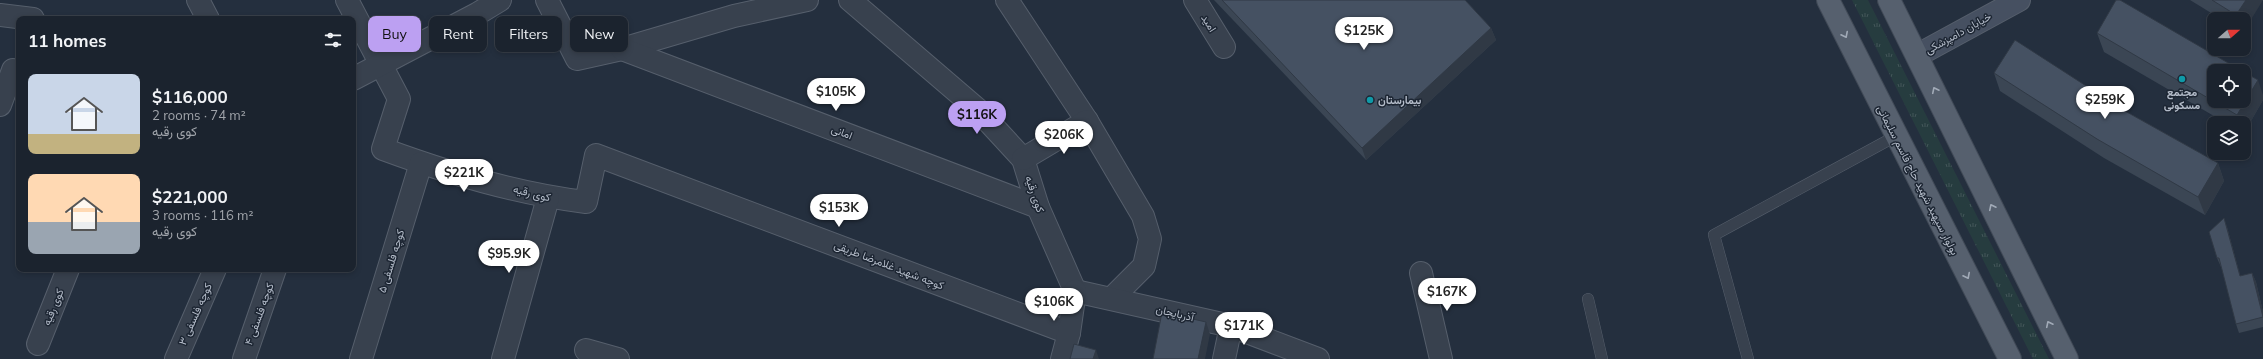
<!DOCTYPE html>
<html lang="en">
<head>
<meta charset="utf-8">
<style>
  :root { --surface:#1b232e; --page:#282f3a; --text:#f1f3f6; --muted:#a0a4aa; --line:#39404a; --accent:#bca0f2 }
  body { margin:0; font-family:Mulish,Vazirmatn,sans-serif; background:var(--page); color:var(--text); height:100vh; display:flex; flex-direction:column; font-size:15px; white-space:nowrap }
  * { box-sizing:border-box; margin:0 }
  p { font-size:13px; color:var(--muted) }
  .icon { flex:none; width:22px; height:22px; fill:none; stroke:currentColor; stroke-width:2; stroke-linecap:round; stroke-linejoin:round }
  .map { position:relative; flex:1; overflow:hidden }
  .sheet { position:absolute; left:16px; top:16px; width:340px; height:256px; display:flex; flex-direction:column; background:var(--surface); border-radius:8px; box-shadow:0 2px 6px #0003,0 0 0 1px var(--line) }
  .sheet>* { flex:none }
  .hud { position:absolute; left:368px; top:16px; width:380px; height:36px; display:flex; gap:8px }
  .needle { width:26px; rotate:70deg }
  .buttons { position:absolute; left:2207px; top:12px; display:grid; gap:8px }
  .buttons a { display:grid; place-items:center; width:44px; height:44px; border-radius:8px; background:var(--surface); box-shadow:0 2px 6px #0003,0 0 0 1px var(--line); font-size:20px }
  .price { position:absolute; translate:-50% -34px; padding:0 9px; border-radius:14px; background:#fff; color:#222; font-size:13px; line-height:26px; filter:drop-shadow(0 1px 2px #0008) }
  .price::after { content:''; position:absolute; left:50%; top:24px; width:12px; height:9px; margin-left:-6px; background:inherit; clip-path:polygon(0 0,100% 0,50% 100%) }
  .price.active { background:var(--accent); color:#111 }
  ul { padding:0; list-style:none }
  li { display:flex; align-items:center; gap:12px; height:100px; padding:0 12px }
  li span { display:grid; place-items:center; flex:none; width:112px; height:80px; border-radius:8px; color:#555 }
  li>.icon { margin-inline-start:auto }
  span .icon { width:48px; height:48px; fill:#fffc; stroke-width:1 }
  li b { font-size:17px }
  h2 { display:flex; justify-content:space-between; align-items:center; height:48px; padding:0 12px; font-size:17px }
  .tag { padding:0 14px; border-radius:8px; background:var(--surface); box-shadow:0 2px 6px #0003,0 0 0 1px var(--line); font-size:14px; line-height:36px }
  .tag.active { background:var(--accent); color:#111 }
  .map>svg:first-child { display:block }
  .grass { fill:url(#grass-tufts) }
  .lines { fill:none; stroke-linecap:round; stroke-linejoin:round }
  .lane-casing { stroke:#565f6c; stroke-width:12 }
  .street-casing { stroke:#565f6c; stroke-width:24 }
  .secondary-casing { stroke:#565f6c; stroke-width:24 }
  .primary-casing { stroke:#414a57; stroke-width:24 }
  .lane { stroke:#38414e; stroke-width:11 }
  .street { stroke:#38414e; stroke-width:22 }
  .secondary { stroke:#465061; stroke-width:22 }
  .primary { stroke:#56606e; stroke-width:22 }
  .wall { fill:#3b4654 }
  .shaded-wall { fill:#303945 }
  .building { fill:#455162; stroke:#303945 }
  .oneway { stroke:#a1aab7 }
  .culture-dot { fill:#0f9aa8; stroke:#1d2633; stroke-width:1.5 }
  .labels { text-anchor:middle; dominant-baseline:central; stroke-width:3; stroke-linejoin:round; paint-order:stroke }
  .street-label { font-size:11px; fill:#b4bcc9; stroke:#1d2633 }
  .poi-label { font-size:11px; font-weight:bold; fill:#b4bcc9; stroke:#1d2633 }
</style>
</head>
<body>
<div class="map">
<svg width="2263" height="359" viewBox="0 0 2263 359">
  <defs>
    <pattern id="grass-tufts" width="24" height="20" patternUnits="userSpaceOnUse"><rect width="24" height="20" fill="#263c3f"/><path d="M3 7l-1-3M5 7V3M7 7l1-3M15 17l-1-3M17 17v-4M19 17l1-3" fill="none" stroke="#435659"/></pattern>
  </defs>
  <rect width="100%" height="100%" fill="#242f3e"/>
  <path class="grass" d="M1852,0H1868L2049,359H2033Z"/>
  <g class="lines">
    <g class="lane-casing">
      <g id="lane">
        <path d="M1588,299L1602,359"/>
        <path d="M1748,359L1714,235L1896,136"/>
      </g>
    </g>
    <g class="street-casing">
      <g id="street">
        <path d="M198,0L208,19"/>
        <path d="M347,0L399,99L383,149C448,173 517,194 586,202L596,155L1069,333"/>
        <path d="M547,0L577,59L622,49L734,16L807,0"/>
        <path d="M850,0L976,108L1023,159L1038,207L1075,291"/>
        <path d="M1007,0L1087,121L1143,216L1150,239L1144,266L1112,298"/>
        <path d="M1195,0L1224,47"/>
        <path d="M0,15L33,19"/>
        <path d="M622,49L1038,207"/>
        <path d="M353,79L477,14L500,0"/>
        <path d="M0,105L13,70"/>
        <path d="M1023,159L1087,121"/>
        <path d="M1421,273L1441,359"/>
        <path d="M1075,291L1231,326L1318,359"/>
        <path d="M38,344L68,269"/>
        <path d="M586,350L618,359"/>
        <path d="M176,359L215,269"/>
        <path d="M244,359L275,269"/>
        <path d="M361,359L421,163"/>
        <path d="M503,359L548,198"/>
        <path d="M1062,359L1069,333L1075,291"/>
        <path d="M1224,359L1231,326"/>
      </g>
    </g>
    <g class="secondary-casing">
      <path id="secondary" d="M1918,55L2019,0"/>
    </g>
    <g class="primary-casing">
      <g id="primary">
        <path d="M1828,0L2010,359"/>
        <path d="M1889,0L2067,359"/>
      </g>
    </g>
    <use href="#lane" class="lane"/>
    <use href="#street" class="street"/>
    <use href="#secondary" class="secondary"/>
    <use href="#primary" class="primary"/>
  </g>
  <g class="wall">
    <path d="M1214,0H1465L1491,28L1496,40L1366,160Z"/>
    <path d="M2190,0H2263L2244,19H2221Z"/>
    <path d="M2097,33L2263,95V100L2244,133V123H2226L2104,52Z"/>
    <path d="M1994,73L2125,111L2218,163L2224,181L2205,215L2104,158L2000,91Z"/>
    <path d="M2227,227L2240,276L2252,273L2256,282L2263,312V327L2239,333L2236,324L2222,267H2221L2217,258Z"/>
  </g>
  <g class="shaded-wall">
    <path d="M2246,0H2263L2244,31V19H2238L2236,15Z"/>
    <path d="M1491,28L1496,40L1366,160L1362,148Z"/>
    <path d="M2258,80L2263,95V100L2244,133V123H2240L2237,115Z"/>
    <path d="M2218,163L2224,181L2205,215L2198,197Z"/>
    <path d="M2224,218L2227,227L2243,285L2240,276Z"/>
    <path d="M2252,273L2256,282L2263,312V316Z"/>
    <path d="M1206,322L1210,334L1205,359H1198Z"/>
    <path d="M1096,350L1099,359H1093Z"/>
  </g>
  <g class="building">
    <path d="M1222,0H1465L1491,28L1362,148Z"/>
    <path d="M2116,0H2120L2242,71H2214V101H2244V72L2258,80L2237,115L2097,33Z"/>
    <path d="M2212,0H2246L2236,15Z"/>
    <path d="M2015,40L2125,111L2218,163L2198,197L2097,139L1994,73Z"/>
    <path d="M2224,218L2240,276L2252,273L2263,317L2236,324L2219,258H2217L2209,232Z"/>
    <path d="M1162,312L1206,322L1198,359H1153Z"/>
    <path d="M1074,344L1096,350L1093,359H1070Z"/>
  </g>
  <defs><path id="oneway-chevron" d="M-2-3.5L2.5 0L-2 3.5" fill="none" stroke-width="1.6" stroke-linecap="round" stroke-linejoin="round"/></defs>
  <g class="oneway">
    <use href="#oneway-chevron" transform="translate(1845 35) rotate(63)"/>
    <use href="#oneway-chevron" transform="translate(1935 90) rotate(-116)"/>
    <use href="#oneway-chevron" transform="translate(1992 207) rotate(-116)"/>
    <use href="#oneway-chevron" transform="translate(1967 276) rotate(63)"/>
    <use href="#oneway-chevron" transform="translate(2049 324) rotate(-116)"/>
  </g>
  <g class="culture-dot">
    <circle cx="2182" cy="79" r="4"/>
    <circle cx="1370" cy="100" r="4"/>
  </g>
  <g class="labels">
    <g class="street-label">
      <text transform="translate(1209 23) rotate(58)">امید</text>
      <text transform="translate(1958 33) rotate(-29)">خیابان دامپزشکی</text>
      <text transform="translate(842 132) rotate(21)">امانی</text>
      <text transform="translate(1918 180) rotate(63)">بولوار سپهبد شهید حاج قاسم سلیمانی</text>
      <text transform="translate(532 193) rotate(14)">کوی رقیه</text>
      <text transform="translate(1035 194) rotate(71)">کوی رقیه</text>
      <text transform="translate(391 261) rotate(-73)">کوچه فلسفی ۵</text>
      <text transform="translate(889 265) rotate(21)">کوچه شهید غلامرضا طریقی</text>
      <text transform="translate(53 307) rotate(-68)">کوی رقیه</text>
      <text transform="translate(1175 313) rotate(13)">آذربایجان</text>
      <text transform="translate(195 314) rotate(-66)">کوچه فلسفی ۳</text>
      <text transform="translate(259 314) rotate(-70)">کوچه فلسفی ۴</text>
    </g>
    <g class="poi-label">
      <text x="2182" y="92">مجتمع<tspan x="2182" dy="13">مسکونی</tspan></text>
      <text x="1378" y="100" text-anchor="start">بیمارستان</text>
    </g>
  </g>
</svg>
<div class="buttons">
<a><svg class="needle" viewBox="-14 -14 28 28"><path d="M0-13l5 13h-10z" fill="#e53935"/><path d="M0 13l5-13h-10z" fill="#a0a4aa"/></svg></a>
<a><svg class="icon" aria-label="locate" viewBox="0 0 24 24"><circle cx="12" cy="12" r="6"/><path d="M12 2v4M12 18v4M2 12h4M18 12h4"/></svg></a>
<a><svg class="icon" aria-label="layers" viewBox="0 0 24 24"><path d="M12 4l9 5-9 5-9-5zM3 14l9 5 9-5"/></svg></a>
</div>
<b class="price" style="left:1364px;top:51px">$125K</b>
<b class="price" style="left:836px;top:112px">$105K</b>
<b class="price" style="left:2105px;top:120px">$259K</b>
<b class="price active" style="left:977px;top:135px">$116K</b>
<b class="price" style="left:1064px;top:155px">$206K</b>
<b class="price" style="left:464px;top:193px">$221K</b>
<b class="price" style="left:839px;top:228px">$153K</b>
<b class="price" style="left:509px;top:274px">$95.9K</b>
<b class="price" style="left:1447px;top:312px">$167K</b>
<b class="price" style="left:1054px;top:322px">$106K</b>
<b class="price" style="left:1244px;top:346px">$171K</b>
<div class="hud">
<a class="tag active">Buy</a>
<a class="tag">Rent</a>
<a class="tag">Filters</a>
<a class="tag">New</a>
</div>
<section class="sheet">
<h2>11 homes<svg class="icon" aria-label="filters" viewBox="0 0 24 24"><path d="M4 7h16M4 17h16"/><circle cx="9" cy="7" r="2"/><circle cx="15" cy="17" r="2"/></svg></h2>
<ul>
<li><span style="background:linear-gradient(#c9d6e8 75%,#c2b280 0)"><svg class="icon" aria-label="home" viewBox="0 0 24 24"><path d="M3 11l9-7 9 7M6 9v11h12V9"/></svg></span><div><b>$116,000</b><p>2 rooms · 74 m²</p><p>کوی رقیه</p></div></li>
<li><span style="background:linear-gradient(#ffd9b3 60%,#9aa5b1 0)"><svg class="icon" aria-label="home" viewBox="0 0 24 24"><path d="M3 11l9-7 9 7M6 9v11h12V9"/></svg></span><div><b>$221,000</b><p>3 rooms · 116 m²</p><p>کوی رقیه</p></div></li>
</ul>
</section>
</div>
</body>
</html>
